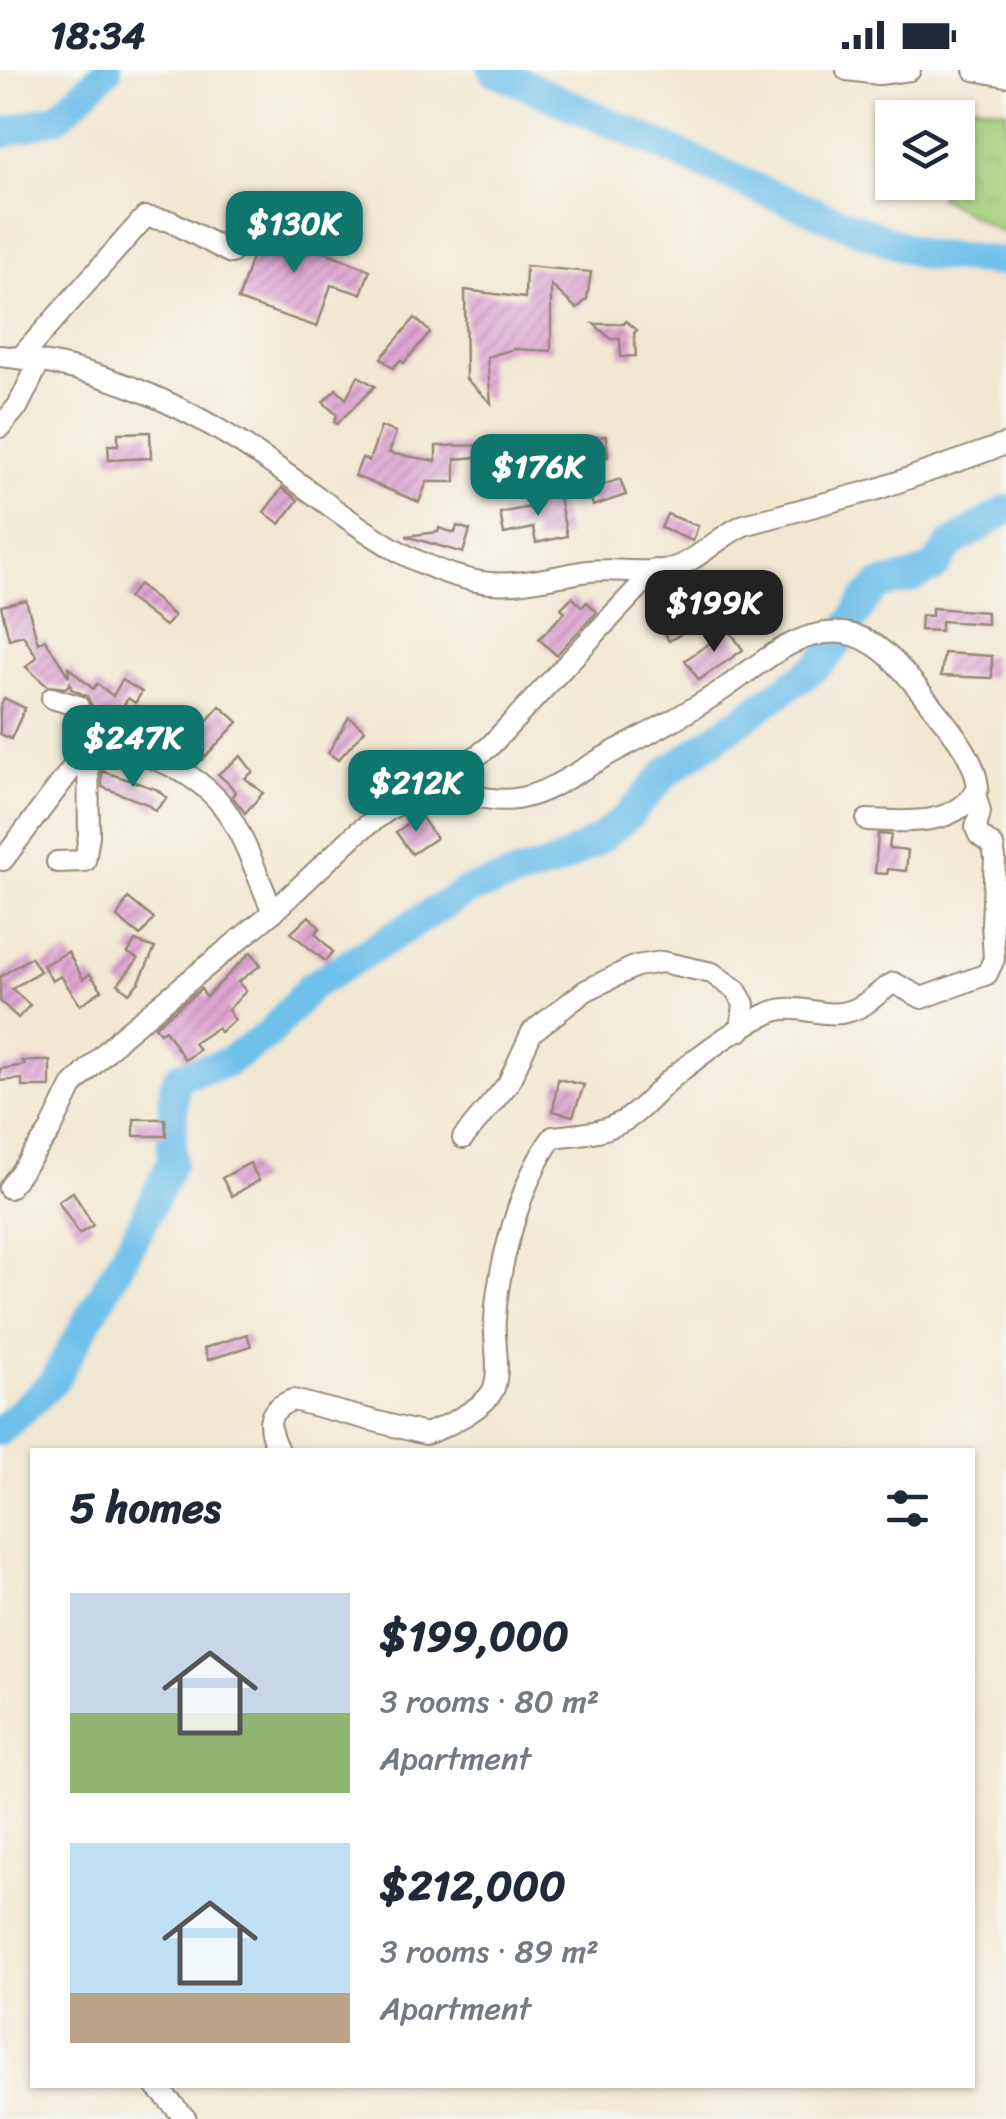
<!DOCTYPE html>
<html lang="en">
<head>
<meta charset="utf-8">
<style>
  :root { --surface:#fff; --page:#f2f2f3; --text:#1f2937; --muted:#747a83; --accent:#0f766e }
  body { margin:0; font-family:Sriracha,sans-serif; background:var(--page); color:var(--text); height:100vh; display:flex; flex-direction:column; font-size:38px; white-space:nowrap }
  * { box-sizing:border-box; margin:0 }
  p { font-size:32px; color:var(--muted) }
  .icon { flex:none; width:55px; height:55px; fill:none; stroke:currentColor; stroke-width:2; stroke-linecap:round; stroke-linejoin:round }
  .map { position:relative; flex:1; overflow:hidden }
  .panel { position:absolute; left:30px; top:1378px; width:945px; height:640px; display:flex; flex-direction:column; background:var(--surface); border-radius:0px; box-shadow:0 2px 8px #0004 }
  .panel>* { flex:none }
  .buttons { position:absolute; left:875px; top:30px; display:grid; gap:20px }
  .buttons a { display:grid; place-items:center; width:100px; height:100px; border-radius:0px; background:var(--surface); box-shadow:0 2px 8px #0004; font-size:50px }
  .price { position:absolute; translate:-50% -85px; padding:0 22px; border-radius:20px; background:var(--accent); color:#fff; font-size:32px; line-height:65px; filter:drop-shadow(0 2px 5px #0008) }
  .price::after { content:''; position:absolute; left:50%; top:60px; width:30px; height:22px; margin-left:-15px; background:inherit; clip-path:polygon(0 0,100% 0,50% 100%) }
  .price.selected { background:#222; color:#fff }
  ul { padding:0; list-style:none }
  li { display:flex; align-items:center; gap:30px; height:250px; padding:0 40px }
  li span { display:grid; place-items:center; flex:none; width:280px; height:200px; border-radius:0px; color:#555 }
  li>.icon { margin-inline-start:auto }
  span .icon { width:120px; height:120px; fill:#fffc; stroke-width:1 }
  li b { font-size:42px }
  h2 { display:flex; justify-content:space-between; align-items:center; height:120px; padding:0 40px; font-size:42px }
  .status { display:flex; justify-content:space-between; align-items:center; height:70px; padding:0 50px; background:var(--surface); direction:ltr }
  .status svg { height:28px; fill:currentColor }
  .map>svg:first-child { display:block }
  .park { fill:url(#park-crowns); stroke:#707c4c; stroke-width:2.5 }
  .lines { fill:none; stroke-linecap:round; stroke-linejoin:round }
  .river { stroke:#6ec0ea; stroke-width:30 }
  .building { fill:url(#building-hatch) }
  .minor-casing { stroke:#968878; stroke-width:24 }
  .minor { stroke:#fff; stroke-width:20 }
</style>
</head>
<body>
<div class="status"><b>18:34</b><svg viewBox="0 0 49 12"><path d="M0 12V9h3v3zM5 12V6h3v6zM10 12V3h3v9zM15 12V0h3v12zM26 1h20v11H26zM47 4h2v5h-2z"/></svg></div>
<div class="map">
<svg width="1006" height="2049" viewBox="0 0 1006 2049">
  <defs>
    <pattern id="park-crowns" width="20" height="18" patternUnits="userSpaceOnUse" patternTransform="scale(2.5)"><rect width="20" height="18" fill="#a4ce79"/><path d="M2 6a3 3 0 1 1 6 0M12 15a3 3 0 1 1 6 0" fill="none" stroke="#8eb168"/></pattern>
    <pattern id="building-hatch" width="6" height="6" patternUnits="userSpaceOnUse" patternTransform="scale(2.5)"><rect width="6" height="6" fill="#dfa6d2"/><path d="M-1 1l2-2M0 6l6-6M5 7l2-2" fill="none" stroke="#b687aa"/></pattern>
  </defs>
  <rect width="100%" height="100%" fill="#f6f6f2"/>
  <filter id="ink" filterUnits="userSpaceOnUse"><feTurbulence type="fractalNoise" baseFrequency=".01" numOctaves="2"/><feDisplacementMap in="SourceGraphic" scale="20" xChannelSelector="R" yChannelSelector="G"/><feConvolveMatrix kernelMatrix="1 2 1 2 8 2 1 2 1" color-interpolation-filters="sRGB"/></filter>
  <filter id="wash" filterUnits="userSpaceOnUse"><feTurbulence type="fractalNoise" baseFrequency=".0048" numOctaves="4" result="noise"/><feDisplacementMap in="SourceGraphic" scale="40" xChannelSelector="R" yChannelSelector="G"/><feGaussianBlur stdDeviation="2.25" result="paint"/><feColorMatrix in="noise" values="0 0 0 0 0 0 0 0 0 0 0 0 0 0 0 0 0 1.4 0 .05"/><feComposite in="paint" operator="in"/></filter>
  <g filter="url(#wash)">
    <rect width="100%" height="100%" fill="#f2e7d1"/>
    <path class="park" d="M971,34L1006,40V165L939,127L944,113L958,112V72Z"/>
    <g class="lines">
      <g class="river">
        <path d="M493,0L758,119L923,185L1006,192"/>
        <path d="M0,64L58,47L107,0"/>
        <path d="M0,1361L53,1312L138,1162L171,1094L174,1015L179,1006L226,993L269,964L310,917L467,821L555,794L600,769L629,745L667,702L818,596L839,572L866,528L880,515L911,508L934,498L950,475L1006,440"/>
      </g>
    </g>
    <g id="blocks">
      <g class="building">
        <path d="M250,152L370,200L361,224L331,215L317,257L238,230L253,184L244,181L241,174Z"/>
        <path d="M526,196L591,202L587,229L577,239L551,215V281L514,279L487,287L491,333L466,309L465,220L525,228Z"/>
        <path d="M415,248L430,262L404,293L400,290L393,298L381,288Z"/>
        <path d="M626,251L637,260L634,263L636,286L621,287L620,269H611L594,254H624Z"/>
        <path d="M358,306L375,316L337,354L334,352L337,345L323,332L336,319L346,329Z"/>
        <path d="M381,357L396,362L389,383L436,391V376L496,375L497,395L532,388L535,402L483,415L478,387L455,389V412H427L419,432L355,406L362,388L369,391Z"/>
        <path d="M150,362L151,388L109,390L108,375H118V363Z"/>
        <path d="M606,366L608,387L571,390L569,369Z"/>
        <path d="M620,409L626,425L593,436L588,420Z"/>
        <path d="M282,418L298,430L280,454L264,442Z"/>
        <path d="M558,423L567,466L536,473L533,458L504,464L500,443L540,435L538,427Z"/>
        <path d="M667,444L698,456L693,471L661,458Z"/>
        <path d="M457,456L470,460L463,483L406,466L438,462L439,458L455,463Z"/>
        <path d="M720,509L725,516L731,512L736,521L700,547L702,551L669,571L660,556L706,528L702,522Z"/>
        <path d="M139,514L174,546L165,556L128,528Z"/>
        <path d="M572,527L582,537L587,532L597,542L556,585L539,569L565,542L561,538Z"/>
        <path d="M26,530L38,573L45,569L69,607L68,597L93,619L97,614L113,626L122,610L142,622L135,633L128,628L113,653L93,638L87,626L71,619L70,613L66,618L47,616L26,597L37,587L23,565L9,569L1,536Z"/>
        <path d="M932,538L987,542V554L941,551V561L920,560L921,545L932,546Z"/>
        <path d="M729,560L743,580L699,610L685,590Z"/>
        <path d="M944,583L992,586V608L941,606Z"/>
        <path d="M4,628L25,638L11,669L0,664V637Z"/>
        <path d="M220,636L238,652L202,690L169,669L183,652L196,663Z"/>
        <path d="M349,647L365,660L338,690L328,683Z"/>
        <path d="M241,686L253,702L245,708L263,723L245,743L232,726L235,722L230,715L218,704Z"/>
        <path d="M384,686L388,694L400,687L406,700L378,714L352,705L357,689L371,694Z"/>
        <path d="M102,701L156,719L167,728L155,741L147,734L102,717Z"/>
        <path d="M420,745L436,768L412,784L396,762Z"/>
        <path d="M878,764L891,765L889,778L908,780L906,801L888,799L887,804L875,803Z"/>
        <path d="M128,828L154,849L140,866L117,847Z"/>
        <path d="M309,846L320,858L315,863L333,882L325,891L291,863Z"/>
        <path d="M135,871L155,878L139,912L129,923L118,914L138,889L128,883Z"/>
        <path d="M68,882L83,909L90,904L102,920L80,935L61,906L52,911L43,895Z"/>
        <path d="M251,882L261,895L238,912L246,921L228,940L235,950L220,962L217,958L194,973L199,980L185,990L165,960L160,963L155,956L201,919L206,927Z"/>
        <path d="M31,887L40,901L12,919L30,935L18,948L0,931V907Z"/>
        <path d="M22,991H50V1017H22V1009L0,1011V999L25,995Z"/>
        <path d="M558,1009L584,1015L573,1046L553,1041Z"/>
        <path d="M134,1049H165L166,1066H134Z"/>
        <path d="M250,1093L259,1110L232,1126L222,1108Z"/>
        <path d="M73,1122L93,1155L79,1164L58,1131Z"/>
        <path d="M247,1264L251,1276L208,1290L204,1278Z"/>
      </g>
    </g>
  </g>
  <g filter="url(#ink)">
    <use href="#blocks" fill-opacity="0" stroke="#968878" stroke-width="2.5"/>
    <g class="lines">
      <g class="minor-casing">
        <g id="minor">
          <path d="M847,0L879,4L910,0"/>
          <path d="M974,0L1006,6"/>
          <path d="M0,286C105,296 194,338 279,399C339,441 401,496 476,511C514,519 552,506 589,501C616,498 647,505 673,498C699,490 719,466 744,455L878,419L1006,374"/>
          <path d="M20,288L145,147L170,151L231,183"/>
          <path d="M0,357L18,336L39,293"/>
          <path d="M85,665C135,682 196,695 227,742C246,770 259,811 273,842"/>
          <path d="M440,713C520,751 547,718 615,681C654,661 692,641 728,616C761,593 799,558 843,563C877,567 900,597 920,621C941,649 975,682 978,718C957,757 906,752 867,750"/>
          <path d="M3,790L88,677L78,636L52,628"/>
          <path d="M57,792L85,791L89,765L88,677"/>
          <path d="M463,1068L508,1014L532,962L585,921L636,896L662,892L712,903L736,920L744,934L741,960"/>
          <path d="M9,1118L50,1061L72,1016L123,965L273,842L358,762L391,738L440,713L489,677L655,500"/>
          <path d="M278,1380C266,1356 265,1340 293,1330L425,1364C444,1358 487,1337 494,1318C501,1297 493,1270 495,1249C498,1197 521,1109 553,1067C576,1064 598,1064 620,1053C640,1043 655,1023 672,1008C700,985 734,959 767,944C796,930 821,950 850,941C868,936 878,921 894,913L922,928L987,904L994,889L992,854L995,788L993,776L979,765L976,758L980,742L975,724"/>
          <path d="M155,2015L186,2049"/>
        </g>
      </g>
      <use href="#minor" class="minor"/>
    </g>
  </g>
</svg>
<div class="buttons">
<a><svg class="icon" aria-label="layers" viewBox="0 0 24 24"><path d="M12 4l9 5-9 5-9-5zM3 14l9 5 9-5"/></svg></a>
</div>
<b class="price" style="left:294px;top:206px">$130K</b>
<b class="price" style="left:538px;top:449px">$176K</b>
<b class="price selected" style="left:714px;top:585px">$199K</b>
<b class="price" style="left:133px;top:720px">$247K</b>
<b class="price" style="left:416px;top:765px">$212K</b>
<section class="panel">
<h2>5 homes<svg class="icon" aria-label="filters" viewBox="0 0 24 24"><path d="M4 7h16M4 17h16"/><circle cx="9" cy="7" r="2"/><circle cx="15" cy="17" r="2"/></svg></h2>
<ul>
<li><span style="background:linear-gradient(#c9d6e8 60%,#8fb573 0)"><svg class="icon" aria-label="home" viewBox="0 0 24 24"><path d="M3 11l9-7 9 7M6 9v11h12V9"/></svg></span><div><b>$199,000</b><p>3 rooms · 80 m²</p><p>Apartment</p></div></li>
<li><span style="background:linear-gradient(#bfe0f5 75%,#b9a48a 0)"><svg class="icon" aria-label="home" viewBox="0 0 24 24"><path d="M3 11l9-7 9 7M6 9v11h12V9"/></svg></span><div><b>$212,000</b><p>3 rooms · 89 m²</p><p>Apartment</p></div></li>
</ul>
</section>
</div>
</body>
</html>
